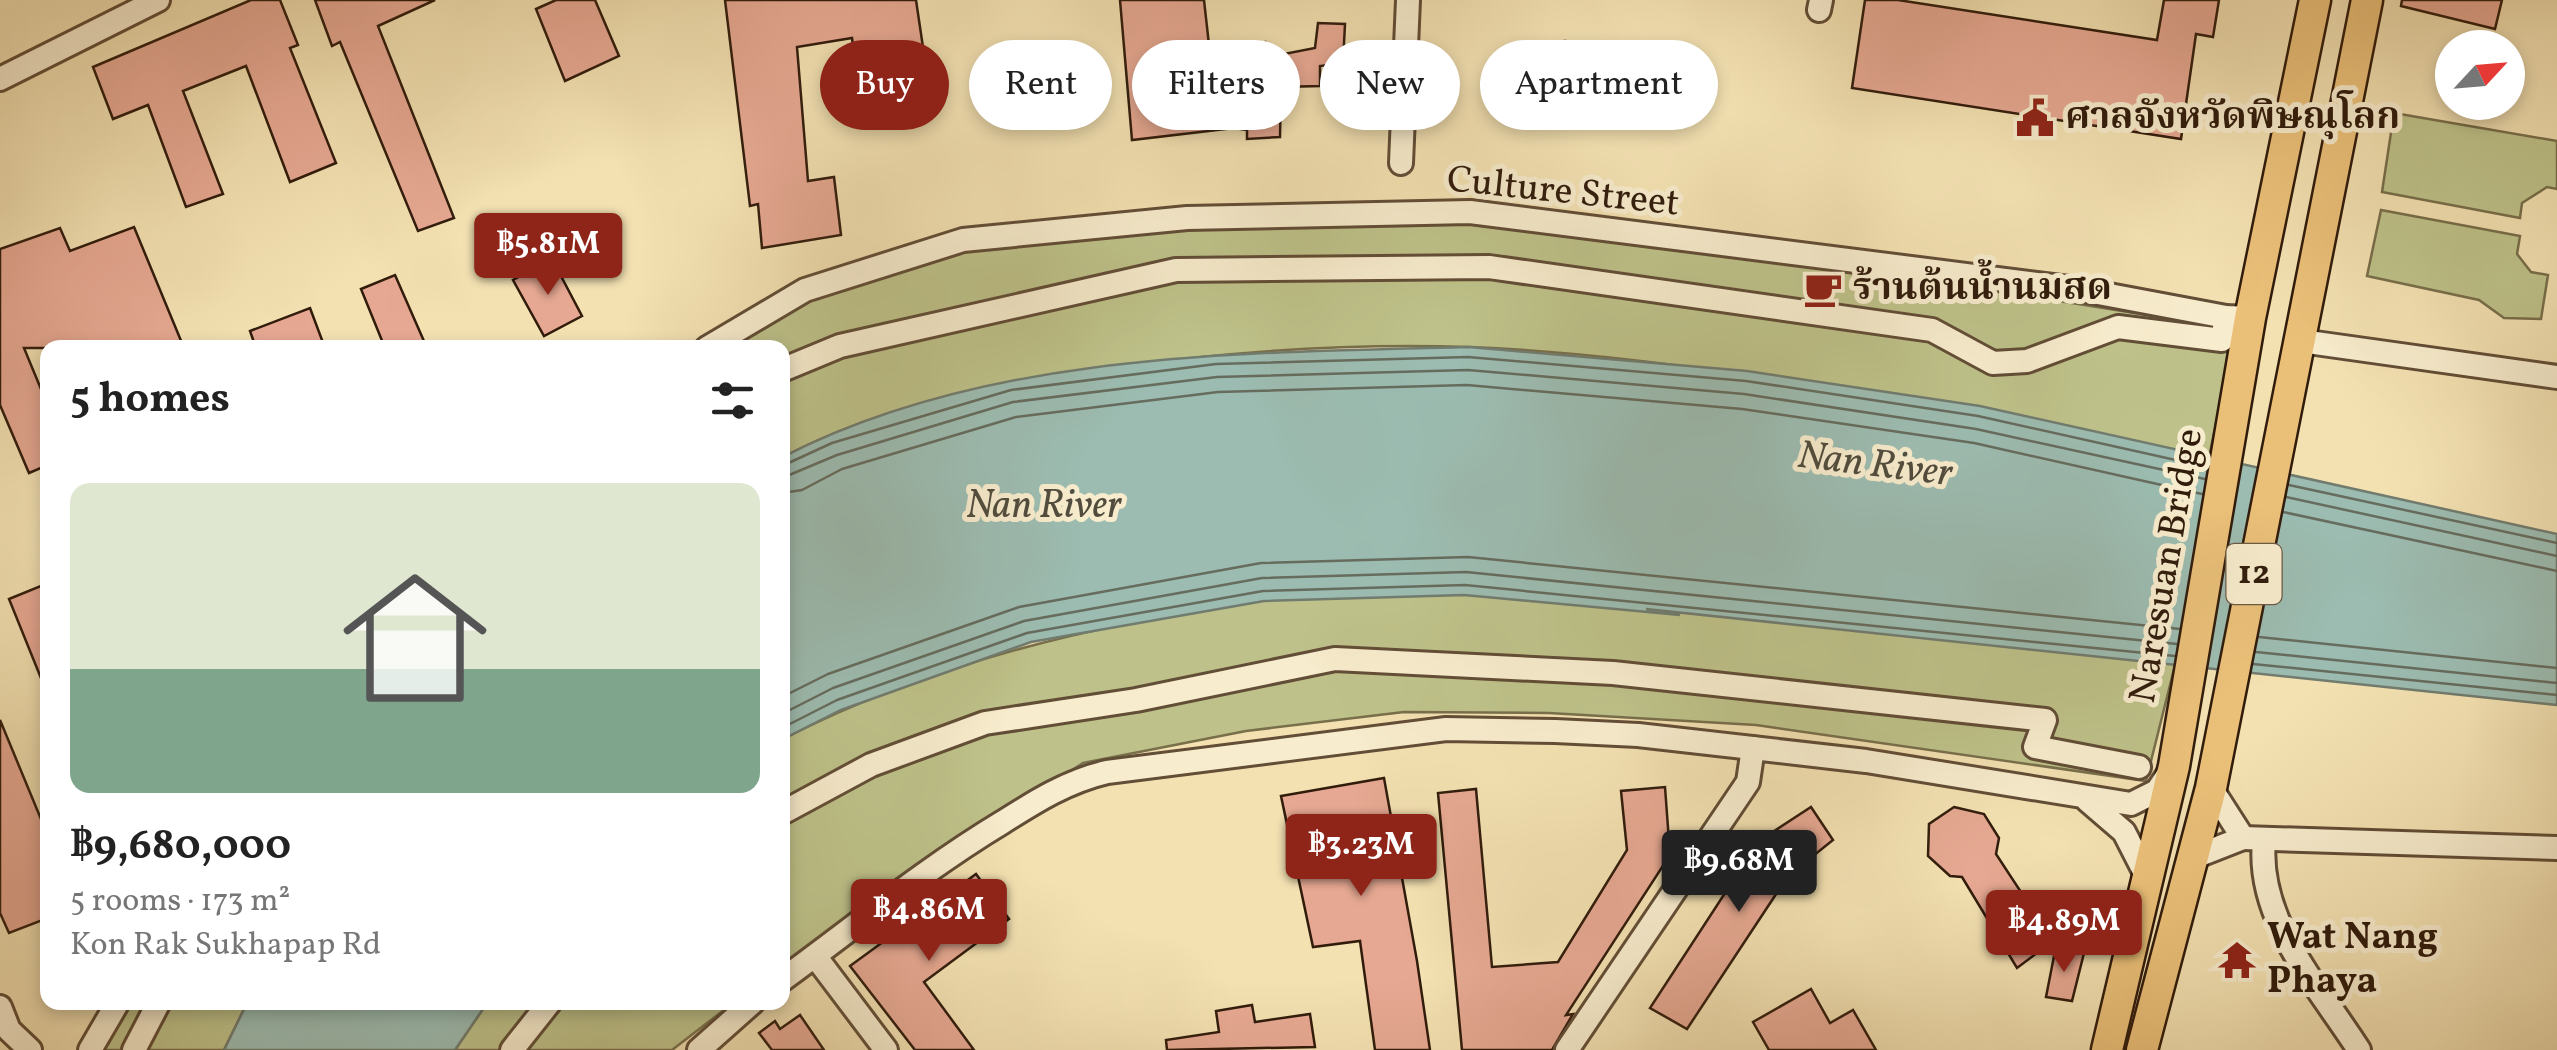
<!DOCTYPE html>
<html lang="en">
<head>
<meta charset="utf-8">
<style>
  :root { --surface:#fff; --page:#f6f6f6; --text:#222; --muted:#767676; --accent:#8f2418 }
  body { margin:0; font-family:Vollkorn,"Noto Serif Thai",serif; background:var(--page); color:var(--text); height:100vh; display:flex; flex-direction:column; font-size:38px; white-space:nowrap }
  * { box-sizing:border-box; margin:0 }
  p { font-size:32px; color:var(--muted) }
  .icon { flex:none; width:55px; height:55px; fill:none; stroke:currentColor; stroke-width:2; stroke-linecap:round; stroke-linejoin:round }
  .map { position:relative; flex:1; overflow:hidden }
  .panel { position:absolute; left:40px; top:340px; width:750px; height:670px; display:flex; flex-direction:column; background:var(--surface); border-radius:20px; box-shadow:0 5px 15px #0003 }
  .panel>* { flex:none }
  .top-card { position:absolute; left:820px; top:40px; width:950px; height:90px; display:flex; gap:20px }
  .needle { width:65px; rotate:64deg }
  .fabs { position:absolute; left:2435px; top:30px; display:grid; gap:20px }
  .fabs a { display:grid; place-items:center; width:90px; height:90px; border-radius:50%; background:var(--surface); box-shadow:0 5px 15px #0003; font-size:50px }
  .price { position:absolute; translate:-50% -85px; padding:0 22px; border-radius:10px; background:var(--accent); color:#fff; font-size:32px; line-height:65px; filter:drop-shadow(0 2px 5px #0008) }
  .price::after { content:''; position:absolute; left:50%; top:60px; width:30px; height:22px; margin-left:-15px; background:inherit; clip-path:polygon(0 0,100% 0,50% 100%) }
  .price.selected { background:#222; color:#fff }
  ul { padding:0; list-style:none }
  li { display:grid; align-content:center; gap:20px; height:530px; padding:0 30px }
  li span { display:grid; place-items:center; height:310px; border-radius:20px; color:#555 }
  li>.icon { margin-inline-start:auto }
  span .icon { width:180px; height:180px; fill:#fffc; stroke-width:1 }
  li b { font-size:42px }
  h2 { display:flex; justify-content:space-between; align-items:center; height:120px; padding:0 30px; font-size:42px }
  .tag { padding:0 35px; border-radius:45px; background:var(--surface); box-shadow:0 5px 15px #0003; font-size:35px; line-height:90px }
  .tag.selected { background:var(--accent); color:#fff }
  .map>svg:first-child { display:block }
  .green { fill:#bec28a; stroke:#786f4b; stroke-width:2.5 }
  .water { fill:#9cbcb1; stroke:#717c6f; stroke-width:2.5 }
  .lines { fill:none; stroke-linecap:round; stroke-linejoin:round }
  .shore { stroke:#666c5e; stroke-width:2.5 }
  .building { fill:#e6a892; stroke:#311c0c; stroke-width:2.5 }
  .minor-casing { stroke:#624d36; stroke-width:28 }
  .major-casing { stroke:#311c0c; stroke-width:35 }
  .minor { stroke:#f7eccd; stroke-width:22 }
  .major { stroke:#eac079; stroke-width:30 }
  .labels { text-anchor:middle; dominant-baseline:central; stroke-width:10; stroke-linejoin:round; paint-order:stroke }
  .shield { fill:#f7eccd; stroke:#6c5a46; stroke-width:2.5 }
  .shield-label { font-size:35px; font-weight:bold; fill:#311c0c }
  .poi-label { font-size:38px; font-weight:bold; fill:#311c0c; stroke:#f7eccd; text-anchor:start }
  .street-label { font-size:38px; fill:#311c0c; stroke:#f7eccd }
  .water-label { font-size:40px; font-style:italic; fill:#514c3e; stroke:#f7eccd }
</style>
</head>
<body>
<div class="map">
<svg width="2557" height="1050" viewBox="0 0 2557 1050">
  <rect width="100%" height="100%" fill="#f3e1b2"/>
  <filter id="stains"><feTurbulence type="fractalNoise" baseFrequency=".002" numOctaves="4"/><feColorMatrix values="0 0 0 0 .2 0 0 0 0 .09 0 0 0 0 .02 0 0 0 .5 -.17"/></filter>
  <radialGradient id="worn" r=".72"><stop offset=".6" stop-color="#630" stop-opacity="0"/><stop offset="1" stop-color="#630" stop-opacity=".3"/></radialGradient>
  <g class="green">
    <path d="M2394,113L2557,141V189L2547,187L2522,203L2520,218L2382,192Z"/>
    <path d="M2381,210L2520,236L2517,254L2531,272L2548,275L2541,319L2504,318L2479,300L2367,276Z"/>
    <path d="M1470,212L1711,246L2236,329L2209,457C1968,416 1715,357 1470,347C1355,343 1237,351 1123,366C1007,380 887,403 783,457L782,348H707L805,290L978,238Z"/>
    <path d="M1495,592L2179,649L2146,781L1756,725L1549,713L1404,712L1246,731L1083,763L881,893L783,966V739C931,663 1095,624 1260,601C1337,591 1418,595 1495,592Z"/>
    <path d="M118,1003H247L224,1050H90Z"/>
    <path d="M487,1003H733L672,1050H455Z"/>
  </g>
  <g class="water">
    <path d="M1469,347L1747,371L1980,406L2557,534V705L1646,609L1680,615L1464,595L1264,601L1031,642L841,710L783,739V457C988,351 1243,353 1469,347Z"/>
    <path d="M247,1003V1002L487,1003L455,1050H224Z"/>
  </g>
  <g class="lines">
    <g class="shore">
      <path d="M782,466L832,443L1011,390L1216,364L1468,357L1746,381L1978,416L2207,467"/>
      <path d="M782,478L837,455L1013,402L1217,377L1468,370L1744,394L1976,429L2205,479"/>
      <path d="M2289,485L2557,543"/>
      <path d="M782,493L802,490L842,469L1016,417L1218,392L1467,385L1742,409L1974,443L2202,494"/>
      <path d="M2286,497L2557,556"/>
      <path d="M2283,512L2557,571"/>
      <path d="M2259,637L2557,668"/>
      <path d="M2256,652L2557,683"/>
      <path d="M2253,664L2557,695"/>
      <path d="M782,697L828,674L1019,607L1261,563L1468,557L2180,629"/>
      <path d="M782,714L833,688L1024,621L1262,578L1466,572L2177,644"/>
      <path d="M782,728L837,700L1027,633L1263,591L1465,585L2175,656"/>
    </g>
  </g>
  <g class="building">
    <path d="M251,0H280L298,45L290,48L336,163L290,182L246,66L183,91L223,194L186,207L148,105L113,119L93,67Z"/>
    <path d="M315,0H435L378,26L454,218L418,231L340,42L332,46Z"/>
    <path d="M556,0H595L619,56L565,81L536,9Z"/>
    <path d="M725,0H916L932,108L862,115L852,38L797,47L808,181L834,177L841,235L762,248L758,204L750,206Z"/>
    <path d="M1120,0H1204L1209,45L1265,42L1263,58L1315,48L1318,23L1345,24L1343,63L1320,66V86L1281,87L1280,137L1247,139V130L1234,128L1132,140Z"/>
    <path d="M1865,0H1898L2157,40L2164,0H2219L2213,37L2196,34L2181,139L1852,88Z"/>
    <path d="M2402,0H2502L2495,29L2401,6Z"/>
    <path d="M1565,41L1596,44L1594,60L1608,61L1606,78L1590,77L1589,107L1550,103L1554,78H1548L1550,53L1564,55Z"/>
    <path d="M134,227L184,348H24L48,406V465L29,473L0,405V249L60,228L70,251Z"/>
    <path d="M552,259L582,316L544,336L513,280Z"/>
    <path d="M395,275L427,348H385L361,289Z"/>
    <path d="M310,308L325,348H256L250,331Z"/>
    <path d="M48,583V693H47L9,599Z"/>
    <path d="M0,720L48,836V918L9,933L0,913Z"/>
    <path d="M1384,778L1417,961L1430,1050H1375L1360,941L1313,947L1281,796Z"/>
    <path d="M1665,787L1670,855L1566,1015L1573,1014L1552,1050H1462L1438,793L1476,789L1492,967L1558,962L1627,850L1621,791Z"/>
    <path d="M1811,807L1833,840L1788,876L1687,1029L1650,1008L1759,841Z"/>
    <path d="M1954,807L1984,814L1999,838L1996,854L2053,941L2017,968L1962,877L1950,876L1928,856L1929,824Z"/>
    <path d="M976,874L1009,919L924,982L974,1050H915L850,966Z"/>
    <path d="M2055,951L2084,953L2072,1001L2046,997Z"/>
    <path d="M1811,989L1830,1023L1853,1010L1876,1050H1769L1753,1022Z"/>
    <path d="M1252,1005L1255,1022L1310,1014L1315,1047L1167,1050L1166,1040L1219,1032L1216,1011Z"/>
    <path d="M800,1015L824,1050H772L759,1033L775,1021L780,1029Z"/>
  </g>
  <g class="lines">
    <g class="minor-casing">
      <g id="minor">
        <path d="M1819,10L1821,0"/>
        <path d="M0,79L158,0"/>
        <path d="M1401,163L1408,0"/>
        <path d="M2301,341L2557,377"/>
        <path d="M707,348L805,290L963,240L1187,218L1470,212L2077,289L2226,317L2250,318"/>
        <path d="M782,370L840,346L1176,270L1489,267L1932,330L1993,363L2027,361L2118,327L2222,340L2226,317"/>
        <path d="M2088,801L2124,832L2147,877"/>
        <path d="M782,813L871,765L985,723L1136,700L1335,659L1613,673L2045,720L2035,747L2139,767"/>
        <path d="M2243,838L2557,848"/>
        <path d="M2264,841C2256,920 2319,987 2359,1050"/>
        <path d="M2192,858L2243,838L2211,788"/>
        <path d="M815,956L886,1050"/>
        <path d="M782,980C856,926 925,869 1003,822C1036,801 1068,781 1107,772L1446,729L1555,731L1638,735L1866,761L2131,804L2157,791L2169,773"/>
        <path d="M0,1007L9,1030L30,1050"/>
        <path d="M90,1050L118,1002"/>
        <path d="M134,1050L159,1002"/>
        <path d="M512,1050L550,1002"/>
        <path d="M699,1050L753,1002"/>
        <path d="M1567,1050L1748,782L1753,748"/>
      </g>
    </g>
    <g class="major-casing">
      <g id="major">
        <path d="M2107,1050L2174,766L2250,318L2315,0"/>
        <path d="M2142,1050L2211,788L2367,0"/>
      </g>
    </g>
    <use href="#minor" class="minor"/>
    <use href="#major" class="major"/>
  </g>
  <defs>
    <g id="civic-bare" transform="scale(3)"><path d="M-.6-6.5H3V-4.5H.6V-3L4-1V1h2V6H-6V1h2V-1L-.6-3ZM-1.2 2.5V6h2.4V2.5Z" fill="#8f2418" stroke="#f7eccd" stroke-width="2.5" paint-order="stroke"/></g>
    <g id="cafe-bare" transform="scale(3)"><path d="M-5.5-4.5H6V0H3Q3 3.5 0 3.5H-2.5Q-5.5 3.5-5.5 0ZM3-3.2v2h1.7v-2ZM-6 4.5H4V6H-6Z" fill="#8f2418" stroke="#f7eccd" stroke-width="2.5" paint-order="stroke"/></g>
    <g id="temple-bare" transform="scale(3)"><path d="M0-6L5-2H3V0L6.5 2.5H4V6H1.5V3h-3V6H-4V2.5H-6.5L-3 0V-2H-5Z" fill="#8f2418" stroke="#f7eccd" stroke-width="2.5" paint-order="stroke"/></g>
  </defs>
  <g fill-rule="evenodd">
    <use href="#civic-bare" x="2035" y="118"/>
    <use href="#cafe-bare" x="1823" y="289"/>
    <use href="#temple-bare" x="2237" y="960"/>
  </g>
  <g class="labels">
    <rect class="shield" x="2226.5" y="544" width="55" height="60" rx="8"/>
    <g class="shield-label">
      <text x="2254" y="574">12</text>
    </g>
    <g class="poi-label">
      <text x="2065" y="118">ศาลจังหวัดพิษณุโลก</text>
      <text x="1853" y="289">ร้านต้นน้ำนมสด</text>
      <text x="2267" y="938">Wat Nang<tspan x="2267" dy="44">Phaya</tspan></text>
    </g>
    <g class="street-label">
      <text transform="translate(1563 193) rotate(6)">Culture Street</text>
      <text transform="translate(2168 566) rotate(-80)">Naresuan Bridge</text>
    </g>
    <g class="water-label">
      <text transform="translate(1875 466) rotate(7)">Nan River</text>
      <text x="1044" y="507">Nan River</text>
    </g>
  </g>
  <rect width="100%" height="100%" filter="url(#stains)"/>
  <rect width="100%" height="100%" fill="url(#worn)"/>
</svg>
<div class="fabs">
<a><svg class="needle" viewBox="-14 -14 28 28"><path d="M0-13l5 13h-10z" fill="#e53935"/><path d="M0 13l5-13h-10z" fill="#767676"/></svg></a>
</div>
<b class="price" style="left:548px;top:298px">฿5.81M</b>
<b class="price" style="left:1361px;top:899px">฿3.23M</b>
<b class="price selected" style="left:1739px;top:915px">฿9.68M</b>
<b class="price" style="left:929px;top:964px">฿4.86M</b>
<b class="price" style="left:2064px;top:975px">฿4.89M</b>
<div class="top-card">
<a class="tag selected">Buy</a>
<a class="tag">Rent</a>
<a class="tag">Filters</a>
<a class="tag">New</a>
<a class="tag">Apartment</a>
</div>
<section class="panel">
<h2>5 homes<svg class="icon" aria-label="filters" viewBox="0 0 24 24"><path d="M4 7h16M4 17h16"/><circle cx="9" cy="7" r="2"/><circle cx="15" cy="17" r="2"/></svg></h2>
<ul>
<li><span style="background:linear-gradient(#dfe7d0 60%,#7fa58c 0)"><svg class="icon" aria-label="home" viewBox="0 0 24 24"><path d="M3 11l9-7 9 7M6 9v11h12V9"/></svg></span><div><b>฿9,680,000</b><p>5 rooms · 173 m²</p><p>Kon Rak Sukhapap Rd</p></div></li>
</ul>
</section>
</div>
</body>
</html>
